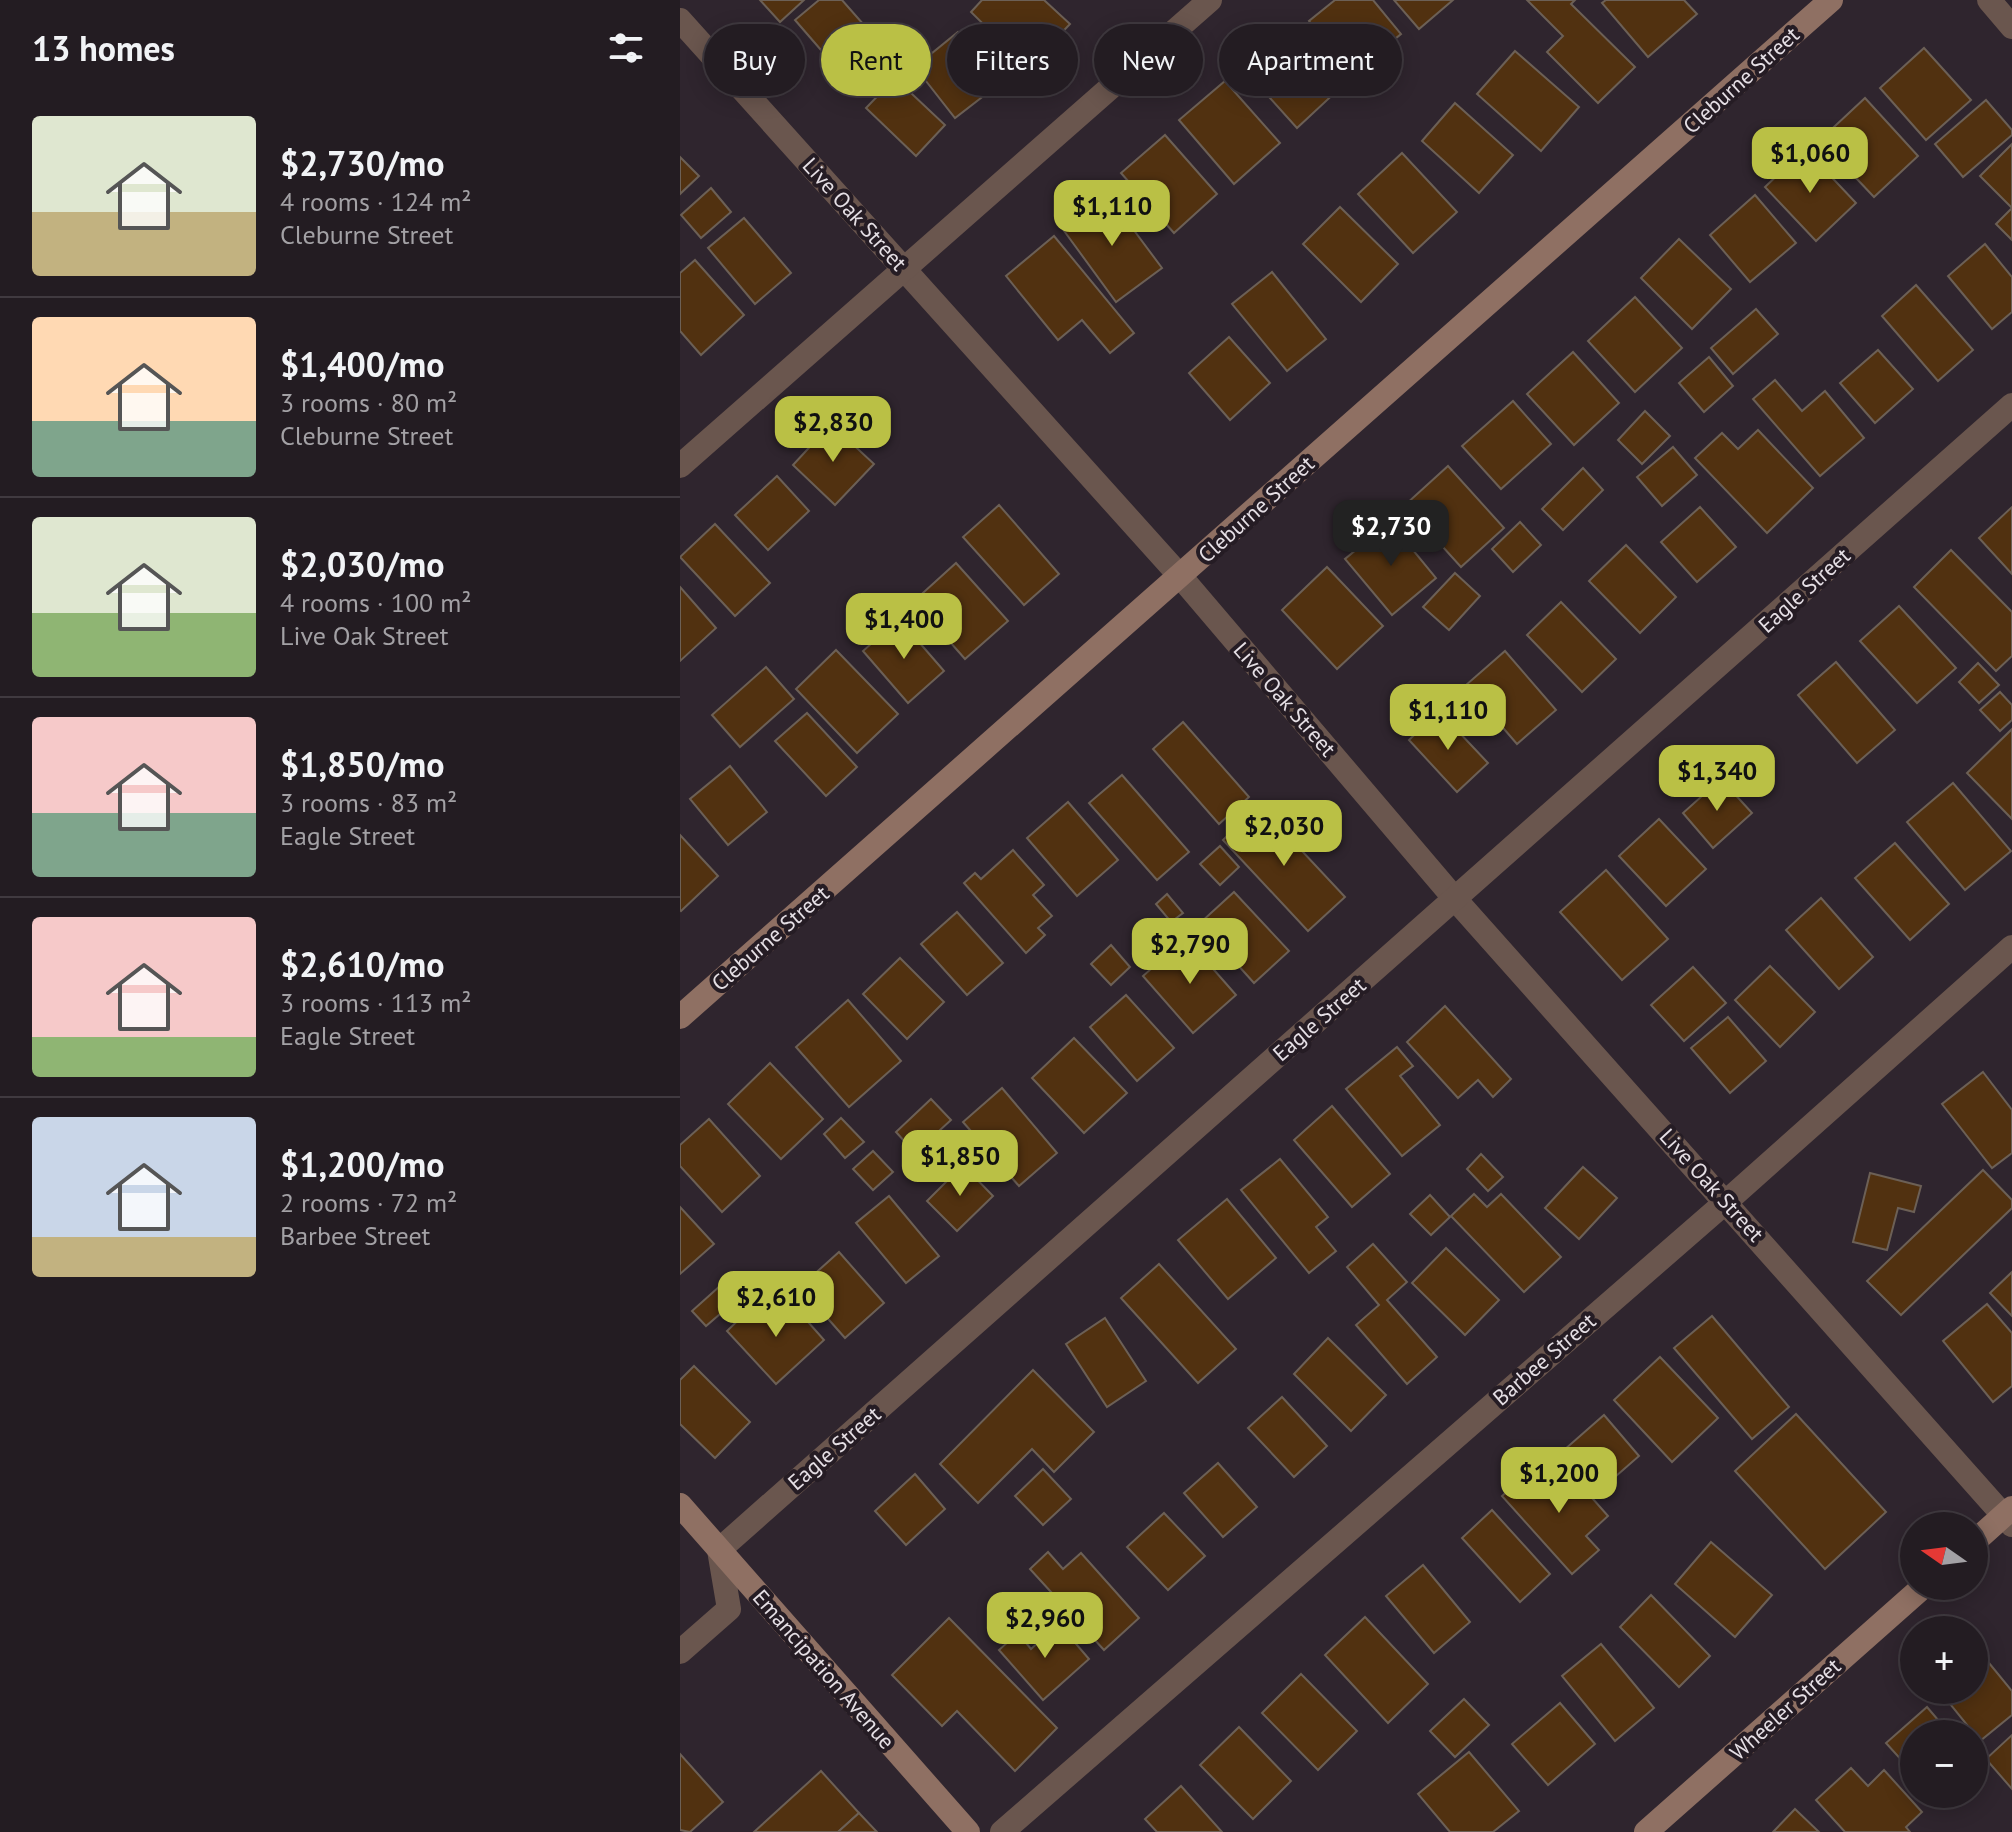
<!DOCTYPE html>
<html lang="en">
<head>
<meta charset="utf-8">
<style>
  :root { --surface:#231c22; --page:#2f292f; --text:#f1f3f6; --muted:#a3a1a5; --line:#403a40; --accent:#bac045 }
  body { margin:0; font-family:"PT Sans",sans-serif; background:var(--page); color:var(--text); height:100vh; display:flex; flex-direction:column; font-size:30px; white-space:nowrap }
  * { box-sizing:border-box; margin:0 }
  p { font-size:26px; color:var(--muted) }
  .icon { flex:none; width:44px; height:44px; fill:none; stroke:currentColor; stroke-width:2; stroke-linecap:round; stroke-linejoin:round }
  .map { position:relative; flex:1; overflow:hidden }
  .sheet { display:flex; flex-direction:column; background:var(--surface); width:680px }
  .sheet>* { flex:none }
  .banner { position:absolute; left:24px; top:24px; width:760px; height:72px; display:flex; gap:16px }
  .needle { width:52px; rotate:284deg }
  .controls { position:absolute; left:1220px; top:1512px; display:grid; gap:16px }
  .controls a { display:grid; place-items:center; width:88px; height:88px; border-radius:50%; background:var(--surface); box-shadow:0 4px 20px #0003,0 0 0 2px var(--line); font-size:40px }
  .price { position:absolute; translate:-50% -68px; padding:0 18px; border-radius:16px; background:var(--accent); color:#111; font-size:26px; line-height:52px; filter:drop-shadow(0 2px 4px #0008) }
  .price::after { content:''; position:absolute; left:50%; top:48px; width:24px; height:18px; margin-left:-12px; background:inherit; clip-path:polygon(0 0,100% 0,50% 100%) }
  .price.selected { background:#222; color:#fff }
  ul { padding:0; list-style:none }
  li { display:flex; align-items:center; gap:24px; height:200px; padding:0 32px }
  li+li { border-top:2px solid var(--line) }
  li span { display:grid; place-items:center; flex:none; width:224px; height:160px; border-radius:8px; color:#555 }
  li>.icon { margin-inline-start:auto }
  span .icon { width:96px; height:96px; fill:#fffc; stroke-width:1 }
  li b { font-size:34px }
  h2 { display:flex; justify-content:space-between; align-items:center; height:96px; padding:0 32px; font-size:34px }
  .pill { padding:0 28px; border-radius:36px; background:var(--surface); box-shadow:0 4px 20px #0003,0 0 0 2px var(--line); font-size:28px; line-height:72px }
  .pill.selected { background:var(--accent); color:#111 }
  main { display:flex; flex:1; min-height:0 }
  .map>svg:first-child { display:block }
  .building { fill:#513110; stroke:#6c6056; stroke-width:2 }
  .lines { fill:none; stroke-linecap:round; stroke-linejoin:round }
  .street { stroke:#6a564e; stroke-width:24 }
  .secondary { stroke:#8f7063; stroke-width:24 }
  .labels { text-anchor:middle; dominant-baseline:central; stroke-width:8; stroke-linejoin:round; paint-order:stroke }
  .street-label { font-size:22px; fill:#e5dfe5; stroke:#251c24 }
</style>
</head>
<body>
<main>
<section class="sheet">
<h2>13 homes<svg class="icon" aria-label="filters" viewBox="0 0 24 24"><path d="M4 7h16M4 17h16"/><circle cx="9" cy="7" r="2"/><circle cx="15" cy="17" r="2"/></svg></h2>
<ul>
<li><span style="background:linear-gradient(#dfe7d0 60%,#c2b280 0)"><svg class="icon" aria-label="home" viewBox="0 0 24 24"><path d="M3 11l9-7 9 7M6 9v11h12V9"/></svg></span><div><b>$2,730/mo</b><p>4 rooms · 124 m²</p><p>Cleburne Street</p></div></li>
<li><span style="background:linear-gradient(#ffd9b3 65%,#7fa58c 0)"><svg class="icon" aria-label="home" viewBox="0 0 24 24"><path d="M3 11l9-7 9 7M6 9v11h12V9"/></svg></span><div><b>$1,400/mo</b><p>3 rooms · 80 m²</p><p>Cleburne Street</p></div></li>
<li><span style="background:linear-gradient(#dfe7d0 60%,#8fb573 0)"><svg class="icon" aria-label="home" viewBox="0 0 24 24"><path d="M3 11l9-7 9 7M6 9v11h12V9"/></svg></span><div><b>$2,030/mo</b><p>4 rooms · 100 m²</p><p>Live Oak Street</p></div></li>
<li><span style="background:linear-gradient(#f6c9c9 60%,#7fa58c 0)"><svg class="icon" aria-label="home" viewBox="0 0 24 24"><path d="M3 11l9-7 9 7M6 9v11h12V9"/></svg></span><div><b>$1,850/mo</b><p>3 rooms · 83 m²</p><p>Eagle Street</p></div></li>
<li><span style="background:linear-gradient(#f6c9c9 75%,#8fb573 0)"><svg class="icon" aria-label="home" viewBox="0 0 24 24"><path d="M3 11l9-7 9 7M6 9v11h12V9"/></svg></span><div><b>$2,610/mo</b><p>3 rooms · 113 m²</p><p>Eagle Street</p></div></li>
<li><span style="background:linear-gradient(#c9d6e8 75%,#c2b280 0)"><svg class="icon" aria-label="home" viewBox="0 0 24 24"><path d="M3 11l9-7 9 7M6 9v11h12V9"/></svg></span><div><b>$1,200/mo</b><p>2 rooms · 72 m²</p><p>Barbee Street</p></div></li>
</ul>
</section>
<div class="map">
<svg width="1332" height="1832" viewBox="0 0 1332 1832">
  <rect width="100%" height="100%" fill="#2f252e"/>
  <g class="building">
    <path d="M80,0H124L100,22Z"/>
    <path d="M139,0H162L191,33L154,65L115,20Z"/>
    <path d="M302,0H364L390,24L348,68L291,12Z"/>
    <path d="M655,0H693L721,34L672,74L629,21Z"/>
    <path d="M714,0H773L739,29Z"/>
    <path d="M847,0H895L891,4L955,67L918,103L867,52L883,36Z"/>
    <path d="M926,0H1004L1017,14L968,57L922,3Z"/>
    <path d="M606,27L660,88L617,128L562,67Z"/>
    <path d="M278,32L319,84L275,118L235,67Z"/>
    <path d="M1244,48L1291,100L1246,140L1200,88Z"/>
    <path d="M835,51L899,107L861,151L797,94Z"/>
    <path d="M215,78L265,125L236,156L186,108Z"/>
    <path d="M545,81L600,143L554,184L499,120Z"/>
    <path d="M1185,98L1238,156L1194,197L1140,140Z"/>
    <path d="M1306,100L1332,130V135L1283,177L1255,144Z"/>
    <path d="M775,103L833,155L799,193L742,141Z"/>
    <path d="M485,135L537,194L494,233L441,173Z"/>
    <path d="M1332,144V240L1316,224L1332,208L1300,176Z"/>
    <path d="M1125,149L1176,203L1136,241L1085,187Z"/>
    <path d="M722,153L777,212L733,253L678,194Z"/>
    <path d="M0,157L19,176L0,194Z"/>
    <path d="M31,188L51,212L21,238L1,215Z"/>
    <path d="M427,194L482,268L436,302L382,228Z"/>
    <path d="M1075,195L1116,243L1070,282L1030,235Z"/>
    <path d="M660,207L718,264L681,302L623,244Z"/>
    <path d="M64,218L111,273L75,304L28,248Z"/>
    <path d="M374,236L454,333L430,353L402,320L378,340L326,276Z"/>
    <path d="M999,239L1051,289L1012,329L961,278Z"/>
    <path d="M1305,244L1332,277V312L1312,329L1268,276Z"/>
    <path d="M15,260L64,315L21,355L0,331V273Z"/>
    <path d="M592,272L646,339L607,371L552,304Z"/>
    <path d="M1236,285L1293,350L1258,381L1202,316Z"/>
    <path d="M955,297L1002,348L955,392L908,341Z"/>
    <path d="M1076,309L1098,334L1053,374L1031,348Z"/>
    <path d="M549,337L590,383L550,420L509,373Z"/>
    <path d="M1198,350L1233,389L1195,423L1160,383Z"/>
    <path d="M893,352L939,403L894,445L847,394Z"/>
    <path d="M1029,357L1053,386L1024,412L999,383Z"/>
    <path d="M1095,380L1122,411L1145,391L1184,438L1140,476L1073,399Z"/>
    <path d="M833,401L871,444L821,489L782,446Z"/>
    <path d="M965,411L990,436L962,464L938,440Z"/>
    <path d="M151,424L194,464L155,505L113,465Z"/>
    <path d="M1078,430L1133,488L1087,533L1015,458L1042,433L1058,449Z"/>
    <path d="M993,447L1017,475L982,506L957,477Z"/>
    <path d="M768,466L824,528L781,567L725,505Z"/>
    <path d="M903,468L923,490L883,530L862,509Z"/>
    <path d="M97,476L129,511L88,550L55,515Z"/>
    <path d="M319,505L379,574L344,605L283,537Z"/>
    <path d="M1020,507L1056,547L1017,582L981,542Z"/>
    <path d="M1332,507V574L1299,538Z"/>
    <path d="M710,522L756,578L712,615L665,559Z"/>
    <path d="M840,522L861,545L833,572L812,549Z"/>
    <path d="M35,524L90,583L55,616L0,557Z"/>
    <path d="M946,545L996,597L960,633L909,581Z"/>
    <path d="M1271,550L1332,612V656L1316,671L1234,587Z"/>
    <path d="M276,563L328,621L285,659L234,601Z"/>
    <path d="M647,567L703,626L657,669L602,610Z"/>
    <path d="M775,573L800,596L769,630L743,607Z"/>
    <path d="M0,587L36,628L0,661Z"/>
    <path d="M881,602L936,659L902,692L847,635Z"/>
    <path d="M1219,606L1276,668L1237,703L1180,641Z"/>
    <path d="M219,619L264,671L228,703L183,651Z"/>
    <path d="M156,650L218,714L177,753L116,689Z"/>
    <path d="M825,651L876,710L837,744L786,685Z"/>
    <path d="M1156,662L1215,730L1177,763L1118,695Z"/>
    <path d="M1298,663L1319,685L1299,703L1279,682Z"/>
    <path d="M86,667L114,699L60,747L32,715Z"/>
    <path d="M1320,692L1332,705V720L1320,731L1300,710Z"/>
    <path d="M759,711L808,763L777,792L729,740Z"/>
    <path d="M127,713L177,767L146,796L95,741Z"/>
    <path d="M503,722L569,797L539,824L473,749Z"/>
    <path d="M1332,729V819L1287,773Z"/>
    <path d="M50,766L87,812L48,845L10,799Z"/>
    <path d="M442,775L509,852L477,880L409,803Z"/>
    <path d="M1041,779L1072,813L1033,848L1003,813Z"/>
    <path d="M1273,783L1331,851L1285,890L1227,822Z"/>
    <path d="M388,802L438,860L397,896L347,838Z"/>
    <path d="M579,805L665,897L628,931L543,840Z"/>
    <path d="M979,819L1026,869L986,906L939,856Z"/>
    <path d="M0,835L38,876L1,911L0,910Z"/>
    <path d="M1215,843L1269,904L1230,940L1175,878Z"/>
    <path d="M540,846L559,867L540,885L520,864Z"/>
    <path d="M333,850L364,885L353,895L372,916L358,928L365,935L346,953L284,883L295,873L301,879Z"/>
    <path d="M926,870L988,939L942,980L880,912Z"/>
    <path d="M554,892L609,951L574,983L520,923Z"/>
    <path d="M487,894L503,913L491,922L476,904Z"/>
    <path d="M1141,898L1193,957L1159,989L1106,930Z"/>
    <path d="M277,912L323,963L287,995L241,944Z"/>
    <path d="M506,938L556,995L513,1033L463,976Z"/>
    <path d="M431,945L450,967L431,985L411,964Z"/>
    <path d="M220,958L264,1002L227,1039L183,994Z"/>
    <path d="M1090,966L1135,1012L1100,1047L1055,1000Z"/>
    <path d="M1013,967L1046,1003L1004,1041L971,1005Z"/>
    <path d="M446,995L494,1048L457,1081L410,1027Z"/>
    <path d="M168,1000L221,1061L169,1107L116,1047Z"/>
    <path d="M765,1006L831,1079L813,1097L798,1080L778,1098L727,1042Z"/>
    <path d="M1048,1017L1086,1061L1050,1093L1011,1048Z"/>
    <path d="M394,1038L447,1093L404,1133L352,1078Z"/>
    <path d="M717,1047L733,1066L720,1076L760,1125L722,1156L666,1089Z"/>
    <path d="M90,1063L143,1119L101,1159L48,1104Z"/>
    <path d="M1303,1072L1332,1110V1153L1312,1168L1262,1104Z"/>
    <path d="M322,1088L377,1153L339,1186L283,1122Z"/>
    <path d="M251,1099L271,1120L235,1153L216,1132Z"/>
    <path d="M652,1106L710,1174L672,1207L614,1140Z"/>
    <path d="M161,1118L184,1142L165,1158L144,1134Z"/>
    <path d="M29,1119L80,1176L42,1212L0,1166V1145Z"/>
    <path d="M193,1151L213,1172L193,1190L173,1169Z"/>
    <path d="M801,1154L823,1177L808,1191L787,1169Z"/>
    <path d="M600,1159L648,1217L636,1227L656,1251L629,1273L561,1190Z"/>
    <path d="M283,1165L313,1196L277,1231L247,1201Z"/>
    <path d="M903,1167L937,1198L899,1239L865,1208Z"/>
    <path d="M1303,1170L1332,1200V1208L1221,1315L1187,1281Z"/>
    <path d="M1190,1173L1241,1186L1234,1212L1218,1208L1207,1250L1173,1242Z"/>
    <path d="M794,1194L807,1207L821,1194L881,1257L844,1292L771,1216Z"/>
    <path d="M750,1195L770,1217L751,1235L730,1214Z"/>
    <path d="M209,1196L259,1256L226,1283L176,1223Z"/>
    <path d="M547,1199L596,1258L548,1299L498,1240Z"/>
    <path d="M0,1207L34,1244L0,1274Z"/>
    <path d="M693,1244L727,1282L707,1300L757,1357L727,1384L676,1325L699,1305L667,1267Z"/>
    <path d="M766,1248L819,1300L785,1335L732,1283Z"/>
    <path d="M159,1252L204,1303L165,1338L120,1287Z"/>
    <path d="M479,1264L556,1349L518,1383L441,1298Z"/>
    <path d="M1332,1272V1316L1310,1293Z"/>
    <path d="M40,1286L54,1302L26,1326L12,1311Z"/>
    <path d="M106,1297L144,1340L96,1384L47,1331L72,1307L82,1318Z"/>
    <path d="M1307,1304L1332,1333V1386L1313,1402L1263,1341Z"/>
    <path d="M1032,1316L1109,1407L1072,1439L994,1348Z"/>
    <path d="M425,1318L466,1381L427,1407L386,1344Z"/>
    <path d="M648,1338L706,1395L671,1431L614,1374Z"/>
    <path d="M980,1357L1038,1418L992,1462L934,1400Z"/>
    <path d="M14,1366L70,1422L35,1458L0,1424V1380Z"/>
    <path d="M353,1370L414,1432L374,1472L352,1449L298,1503L260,1464Z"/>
    <path d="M602,1397L647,1446L614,1477L568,1428Z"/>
    <path d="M1116,1414L1206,1512L1145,1569L1055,1471Z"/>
    <path d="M924,1415L959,1456L920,1490L884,1450Z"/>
    <path d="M538,1463L577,1507L543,1537L504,1493Z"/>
    <path d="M883,1465L928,1516L906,1536L919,1550L892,1574L822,1496L849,1471L861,1485Z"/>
    <path d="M363,1469L391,1499L363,1525L335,1496Z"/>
    <path d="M235,1474L265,1509L226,1545L195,1511Z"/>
    <path d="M812,1510L870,1574L840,1602L782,1538Z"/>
    <path d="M484,1513L525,1556L488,1590L447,1547Z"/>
    <path d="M1031,1542L1092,1595L1055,1637L995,1584Z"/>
    <path d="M368,1552L383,1569L401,1553L459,1618L424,1650L350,1569Z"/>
    <path d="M743,1565L790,1622L754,1653L706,1596Z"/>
    <path d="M971,1595L1030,1656L999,1687L940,1627Z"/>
    <path d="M685,1617L748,1684L708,1723L645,1655Z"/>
    <path d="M269,1618L377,1728L335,1771L277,1711L262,1726L212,1675Z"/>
    <path d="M379,1624L409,1659L363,1700L319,1650L338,1633L351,1649Z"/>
    <path d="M921,1644L974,1708L935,1741L882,1676Z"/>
    <path d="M1309,1663L1332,1691V1715L1300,1741L1266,1699L1277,1690H1294V1676Z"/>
    <path d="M621,1674L677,1731L638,1770L582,1713Z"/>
    <path d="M784,1699L809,1725L775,1757L750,1731Z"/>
    <path d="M880,1703L915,1744L868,1785L832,1744Z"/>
    <path d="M1247,1707L1270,1734H1234V1774L1206,1743Z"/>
    <path d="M559,1727L611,1781L573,1819L520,1765Z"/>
    <path d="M1332,1735V1789L1306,1759Z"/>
    <path d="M789,1752L839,1811L813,1832H770L738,1794Z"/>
    <path d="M0,1754L43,1802L10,1832L0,1830Z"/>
    <path d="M1171,1768L1188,1786L1204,1770L1242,1812L1226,1827L1230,1832H1165L1136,1800Z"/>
    <path d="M141,1771L179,1813L158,1832H74Z"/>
    <path d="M501,1786L542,1832H477L465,1819Z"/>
    <path d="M1115,1809L1139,1832H1093Z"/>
    <path d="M179,1813L197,1832H158Z"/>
  </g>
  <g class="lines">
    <g class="street">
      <path d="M1309,0L1332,27"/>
      <path d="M0,20L500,576L775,899L1332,1525"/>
      <path d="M0,466L530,0"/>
      <path d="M0,1652L49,1609L39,1550L1332,405"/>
      <path d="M322,1832L1047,1201L1332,947"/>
    </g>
    <g class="secondary">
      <path d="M0,1017L1151,0"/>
      <path d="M0,1505L288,1832"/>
      <path d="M1294,1542L1332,1508"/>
      <path d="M966,1832L1244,1586"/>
    </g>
  </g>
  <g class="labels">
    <g class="street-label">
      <text transform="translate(1061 80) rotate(-42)">Cleburne Street</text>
      <text transform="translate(175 214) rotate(48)">Live Oak Street</text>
      <text transform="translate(576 509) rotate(-42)">Cleburne Street</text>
      <text transform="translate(1124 590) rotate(-42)">Eagle Street</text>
      <text transform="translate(605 699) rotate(49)">Live Oak Street</text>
      <text transform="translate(90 938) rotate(-41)">Cleburne Street</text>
      <text transform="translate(639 1019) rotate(-41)">Eagle Street</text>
      <text transform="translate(1032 1185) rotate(48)">Live Oak Street</text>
      <text transform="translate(864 1359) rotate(-41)">Barbee Street</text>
      <text transform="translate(154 1448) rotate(-41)">Eagle Street</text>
      <text transform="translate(144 1669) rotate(49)">Emancipation Avenue</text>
      <text transform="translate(1105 1709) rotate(-42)">Wheeler Street</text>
    </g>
  </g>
</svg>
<div class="controls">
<a><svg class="needle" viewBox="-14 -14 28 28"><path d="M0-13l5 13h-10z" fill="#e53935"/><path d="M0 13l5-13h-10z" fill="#a3a1a5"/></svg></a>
<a>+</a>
<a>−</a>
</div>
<b class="price" style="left:1130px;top:195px">$1,060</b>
<b class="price" style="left:432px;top:248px">$1,110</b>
<b class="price" style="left:153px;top:464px">$2,830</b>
<b class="price selected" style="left:711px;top:568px">$2,730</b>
<b class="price" style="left:224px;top:661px">$1,400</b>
<b class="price" style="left:768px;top:752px">$1,110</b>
<b class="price" style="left:1037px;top:813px">$1,340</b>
<b class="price" style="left:604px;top:868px">$2,030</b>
<b class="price" style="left:510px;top:986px">$2,790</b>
<b class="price" style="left:280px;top:1198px">$1,850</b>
<b class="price" style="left:96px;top:1339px">$2,610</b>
<b class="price" style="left:879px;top:1515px">$1,200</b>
<b class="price" style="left:365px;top:1660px">$2,960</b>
<div class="banner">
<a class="pill">Buy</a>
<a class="pill selected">Rent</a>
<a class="pill">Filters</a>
<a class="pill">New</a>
<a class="pill">Apartment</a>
</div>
</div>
</main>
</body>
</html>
